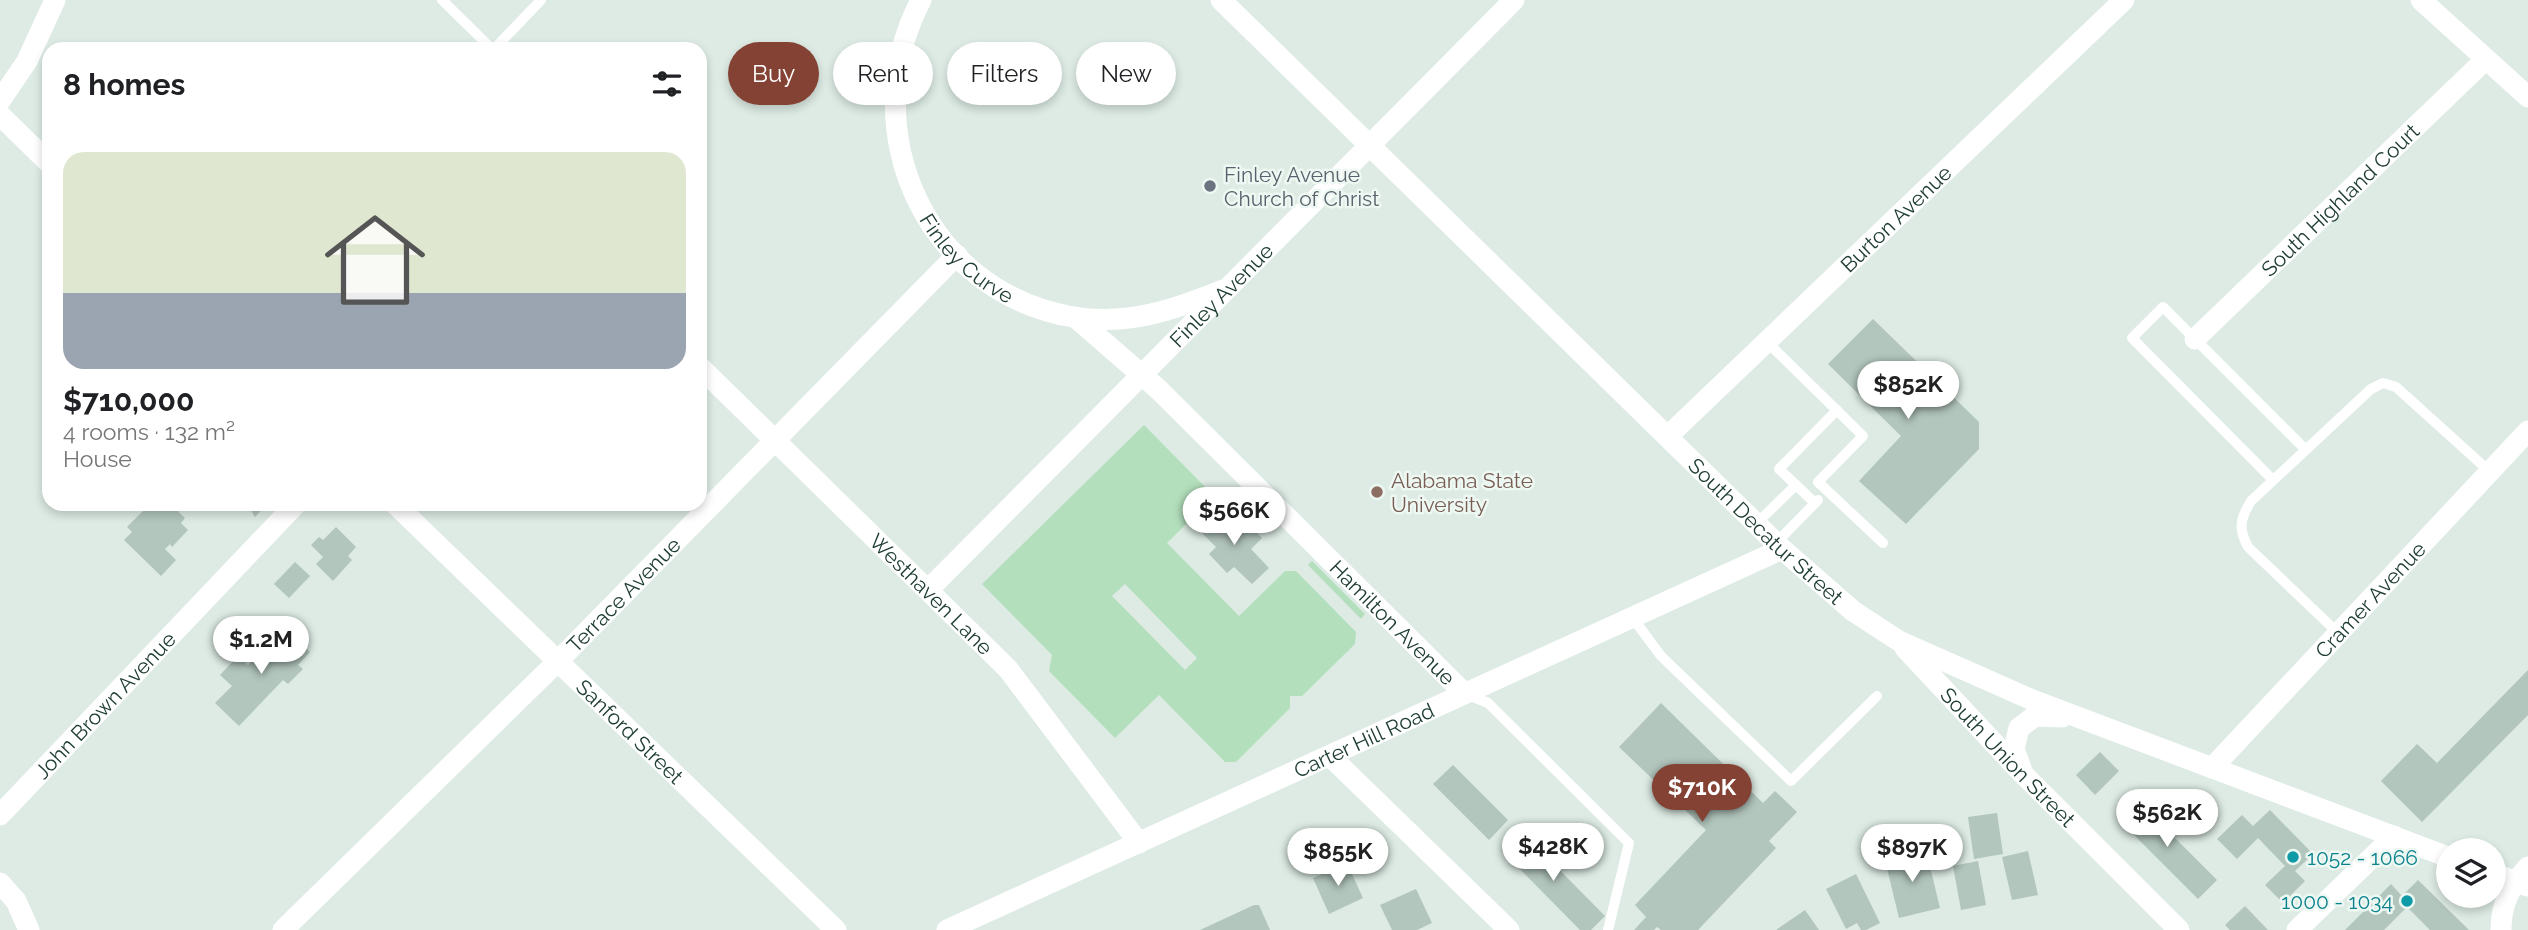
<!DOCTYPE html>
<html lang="en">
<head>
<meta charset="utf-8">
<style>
  :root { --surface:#fff; --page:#f6f6f6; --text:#202124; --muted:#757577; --line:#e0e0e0; --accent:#844234 }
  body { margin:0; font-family:Raleway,sans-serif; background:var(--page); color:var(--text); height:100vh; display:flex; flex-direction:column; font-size:26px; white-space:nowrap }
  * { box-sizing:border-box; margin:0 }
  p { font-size:23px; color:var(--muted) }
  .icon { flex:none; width:38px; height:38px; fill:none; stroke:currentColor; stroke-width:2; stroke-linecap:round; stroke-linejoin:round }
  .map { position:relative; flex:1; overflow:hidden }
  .panel { position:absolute; left:42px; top:42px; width:665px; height:469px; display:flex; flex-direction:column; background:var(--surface); border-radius:21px; box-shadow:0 4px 10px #0003 }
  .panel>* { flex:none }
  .banner { position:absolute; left:728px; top:42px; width:665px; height:63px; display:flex; gap:14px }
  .fabs { position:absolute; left:2436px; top:838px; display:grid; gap:14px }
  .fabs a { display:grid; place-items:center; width:70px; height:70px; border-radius:50%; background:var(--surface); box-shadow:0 4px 10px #0003; font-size:35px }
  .price { position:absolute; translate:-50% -60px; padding:0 16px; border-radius:24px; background:#fff; color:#222; font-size:23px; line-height:46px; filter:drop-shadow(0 2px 4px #0008) }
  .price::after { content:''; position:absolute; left:50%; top:42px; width:21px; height:16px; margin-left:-10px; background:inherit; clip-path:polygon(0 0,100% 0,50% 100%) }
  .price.on { background:var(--accent); color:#fff }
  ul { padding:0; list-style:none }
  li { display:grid; align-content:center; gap:14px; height:371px; padding:0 21px }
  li+li { border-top:2px solid var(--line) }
  li span { display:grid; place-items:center; height:217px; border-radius:21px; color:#555 }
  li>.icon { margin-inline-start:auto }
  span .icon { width:126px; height:126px; fill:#fffc; stroke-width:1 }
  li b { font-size:30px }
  h2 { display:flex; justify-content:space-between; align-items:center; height:84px; padding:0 21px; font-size:30px }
  .chip { padding:0 24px; border-radius:32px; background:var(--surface); box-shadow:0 4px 10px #0003; font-size:24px; line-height:63px }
  .chip.on { background:var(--accent); color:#fff }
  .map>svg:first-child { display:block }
  .green { fill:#b3dfbc; fill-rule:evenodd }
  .building { fill:#b2c6bd }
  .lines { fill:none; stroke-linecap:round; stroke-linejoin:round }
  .service { stroke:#fff; stroke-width:10 }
  .minor { stroke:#fff; stroke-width:21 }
  .secondary { stroke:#fff; stroke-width:21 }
  .worship-dot { fill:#6b7280; stroke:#eef8f2; stroke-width:2.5 }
  .education-dot { fill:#8d6e63; stroke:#eef8f2; stroke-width:2.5 }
  .culture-dot { fill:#0f9aa8; stroke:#eef8f2; stroke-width:2.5 }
  .labels { text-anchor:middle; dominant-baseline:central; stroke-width:5; stroke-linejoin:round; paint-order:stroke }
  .worship-label { font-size:21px; fill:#5b616d; stroke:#eef8f2; text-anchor:start }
  .street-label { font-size:21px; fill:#1d3c32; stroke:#eef8f2 }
  .education-label { font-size:21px; fill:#785e54; stroke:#eef8f2; text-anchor:start }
  .culture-label { font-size:21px; fill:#0d838f; stroke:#eef8f2; text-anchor:start }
</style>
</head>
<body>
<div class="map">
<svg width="2528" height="930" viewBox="0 0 2528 930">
  <rect width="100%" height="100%" fill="#ddebe4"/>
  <g class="green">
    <path d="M1144,425L1214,496L1167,543L1239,616L1285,571H1296L1356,632L1355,644L1302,696H1290V708L1236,762H1225L1159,695L1115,738L1049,671L1052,655L982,584ZM1125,584L1197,658L1185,670L1112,596Z"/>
    <path d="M1312,561L1365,614L1361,619L1308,565Z"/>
  </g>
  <g class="building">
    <path d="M1873,319L1979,422V449L1906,524L1859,481L1901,436L1828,364Z"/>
    <path d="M140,504H170L185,518L181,523L188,530L172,547L170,544L165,549L176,560L161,576L124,540L132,532L127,527L145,509Z"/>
    <path d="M247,504H267L255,517Z"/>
    <path d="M1215,512L1233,531L1244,520L1262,538L1251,549L1269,568L1252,584L1234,567L1227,573L1209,554L1216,547L1198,529Z"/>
    <path d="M336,527L356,547L348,556L352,560L333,581L316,564L323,557L311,545L319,537L323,540Z"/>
    <path d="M295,562L310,576L289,598L274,584Z"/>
    <path d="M284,627L310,652L298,665L303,669L288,684L283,680L239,726L215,703L232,686L220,675L238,656L248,665Z"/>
    <path d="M2528,670V715L2422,822L2381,781L2417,744L2437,763Z"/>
    <path d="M1661,703L1763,803L1775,791L1797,812L1769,841L1776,848L1698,930H1661L1657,927L1654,930H1634L1646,917L1635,905L1706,830L1619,747Z"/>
    <path d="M2100,752L2119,771L2095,795L2076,775Z"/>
    <path d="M1453,765L1508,820L1489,840L1433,784Z"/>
    <path d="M2136,799L2217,880L2198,899L2117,818Z"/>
    <path d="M2270,810L2313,854L2295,871L2305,881L2283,903L2265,885L2285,866L2258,838L2237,859L2217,839L2242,815L2253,826Z"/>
    <path d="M1997,813L2003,854L1974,859L1968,817Z"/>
    <path d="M1521,831L1605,916L1591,930H1580L1501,850Z"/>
    <path d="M1926,850L1940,908L1899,918L1885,860Z"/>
    <path d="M2028,851L2038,895L2012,900L2002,857Z"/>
    <path d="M1978,861L1986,905L1961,910L1953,866Z"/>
    <path d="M1347,863L1363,898L1329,914L1313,878Z"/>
    <path d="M1856,874L1880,923L1866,930H1861L1857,923L1846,929L1826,889Z"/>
    <path d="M2418,880L2469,930H2430L2407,907L2384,930H2345L2391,884L2402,896Z"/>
    <path d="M1416,889L1432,923L1417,930H1392L1380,905Z"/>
    <path d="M1254,905H1259L1270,930H1200Z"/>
    <path d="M2245,906L2268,930H2230L2225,925Z"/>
    <path d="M1805,910L1819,930H1776Z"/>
  </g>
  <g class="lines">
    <g class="service">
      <path d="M442,0L492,49"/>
      <path d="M494,49L541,0"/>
      <path d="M1766,341L1863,436L1818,482L1883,543"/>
      <path d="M2273,480L2132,338L2163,307L2306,450"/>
      <path d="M1815,503L1779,469L1837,410"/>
      <path d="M1756,524L1796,485"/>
      <path d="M1776,543L1818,500"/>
      <path d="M1632,617L1661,656L1791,781L1877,696"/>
      <path d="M2337,632L2248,547C2238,528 2240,519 2251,501L2371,389L2383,383L2396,387L2488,470"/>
      <path d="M1466,694L1488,703L1629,843L1608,930"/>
    </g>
    <g class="minor">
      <path id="s1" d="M921,0C853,130 926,292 1073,317C1127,326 1174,310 1223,290"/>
      <path d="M2421,0L2528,97"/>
      <path d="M0,101L27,61L55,0"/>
      <path d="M0,115L49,163"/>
      <path id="s2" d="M1075,317L1158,389L1464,693"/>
      <path id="s3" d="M2195,339L2486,59"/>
      <path id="s4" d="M700,367L1008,669L1139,843"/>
      <path id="s5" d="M1668,436L2124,0"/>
      <path id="s6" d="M395,504L836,930"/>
      <path id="s7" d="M928,590L1514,0"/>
      <path d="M1331,757L1509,930"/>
      <path id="s8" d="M2212,768L2528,431"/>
      <path id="s9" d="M0,815L296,504"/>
      <path d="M0,883L16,901L29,930"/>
      <path id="s10" d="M283,930L558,661L957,255"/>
      <path d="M2297,930L2394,836"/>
      <path d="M2501,930C2501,903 2510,887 2528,867"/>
    </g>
    <g class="secondary">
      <path id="s11" d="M1221,0L1782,549L1853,611L1899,641L2030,699L2448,857"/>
      <path id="s12" d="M1905,648L2020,771L2179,930"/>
      <path d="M2021,768L2014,749L2019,728L2035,716L2062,717"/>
      <path d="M2494,874L2528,886"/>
      <path id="s13" d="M947,930L1782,549"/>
    </g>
  </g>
  <circle class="worship-dot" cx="1210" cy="186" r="7"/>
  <circle class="education-dot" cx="1377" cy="492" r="7"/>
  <g class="culture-dot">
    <circle cx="2293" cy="857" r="7"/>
    <circle cx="2407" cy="901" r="7"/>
  </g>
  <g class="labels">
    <g class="worship-label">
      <text x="1224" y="174">Finley Avenue<tspan x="1224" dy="24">Church of Christ</tspan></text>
    </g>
    <g class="street-label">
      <text stroke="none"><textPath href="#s3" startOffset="201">South Highland Court</textPath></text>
      <text stroke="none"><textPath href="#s5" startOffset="315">Burton Avenue</textPath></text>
      <text stroke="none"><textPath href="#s1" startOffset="285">Finley Curve</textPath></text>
      <text stroke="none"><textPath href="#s7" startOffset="416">Finley Avenue</textPath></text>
      <text stroke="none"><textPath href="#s11" startOffset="761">South Decatur Street</textPath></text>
      <text stroke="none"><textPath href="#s4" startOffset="324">Westhaven Lane</textPath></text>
      <text stroke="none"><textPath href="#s10" startOffset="478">Terrace Avenue</textPath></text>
      <text stroke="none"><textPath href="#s8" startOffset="231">Cramer Avenue</textPath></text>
      <text stroke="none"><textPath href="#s2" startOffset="441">Hamilton Avenue</textPath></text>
      <text stroke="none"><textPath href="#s9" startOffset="152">John Brown Avenue</textPath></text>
      <text stroke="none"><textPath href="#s6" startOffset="327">Sanford Street</textPath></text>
      <text stroke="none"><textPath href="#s13" startOffset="458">Carter Hill Road</textPath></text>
      <text stroke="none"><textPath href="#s12" startOffset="150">South Union Street</textPath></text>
    </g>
    <g class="education-label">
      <text x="1391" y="480">Alabama State<tspan x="1391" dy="24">University</tspan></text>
    </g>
    <g class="culture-label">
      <text x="2307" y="857">1052 - 1066</text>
      <text x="2393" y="901" text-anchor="end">1000 - 1034</text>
    </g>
  </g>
</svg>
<div class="fabs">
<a><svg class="icon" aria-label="layers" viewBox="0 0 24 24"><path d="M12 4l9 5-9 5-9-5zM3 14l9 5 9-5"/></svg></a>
</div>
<b class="price" style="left:1908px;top:421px">$852K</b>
<b class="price" style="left:1234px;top:547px">$566K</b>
<b class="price" style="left:261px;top:676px">$1.2M</b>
<b class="price on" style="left:1702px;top:824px">$710K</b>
<b class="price" style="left:2167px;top:849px">$562K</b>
<b class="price" style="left:1553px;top:883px">$428K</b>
<b class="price" style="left:1912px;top:884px">$897K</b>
<b class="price" style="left:1338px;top:888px">$855K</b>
<div class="banner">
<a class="chip on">Buy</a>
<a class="chip">Rent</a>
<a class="chip">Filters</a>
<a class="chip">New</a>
</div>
<section class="panel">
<h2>8 homes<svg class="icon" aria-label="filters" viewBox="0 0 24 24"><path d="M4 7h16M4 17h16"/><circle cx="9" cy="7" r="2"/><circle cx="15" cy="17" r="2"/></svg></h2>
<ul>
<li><span style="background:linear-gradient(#dfe7d0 65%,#9aa5b1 0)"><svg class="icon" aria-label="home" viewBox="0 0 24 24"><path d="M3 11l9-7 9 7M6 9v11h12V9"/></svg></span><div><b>$710,000</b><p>4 rooms · 132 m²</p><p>House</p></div></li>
</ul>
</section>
</div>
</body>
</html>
